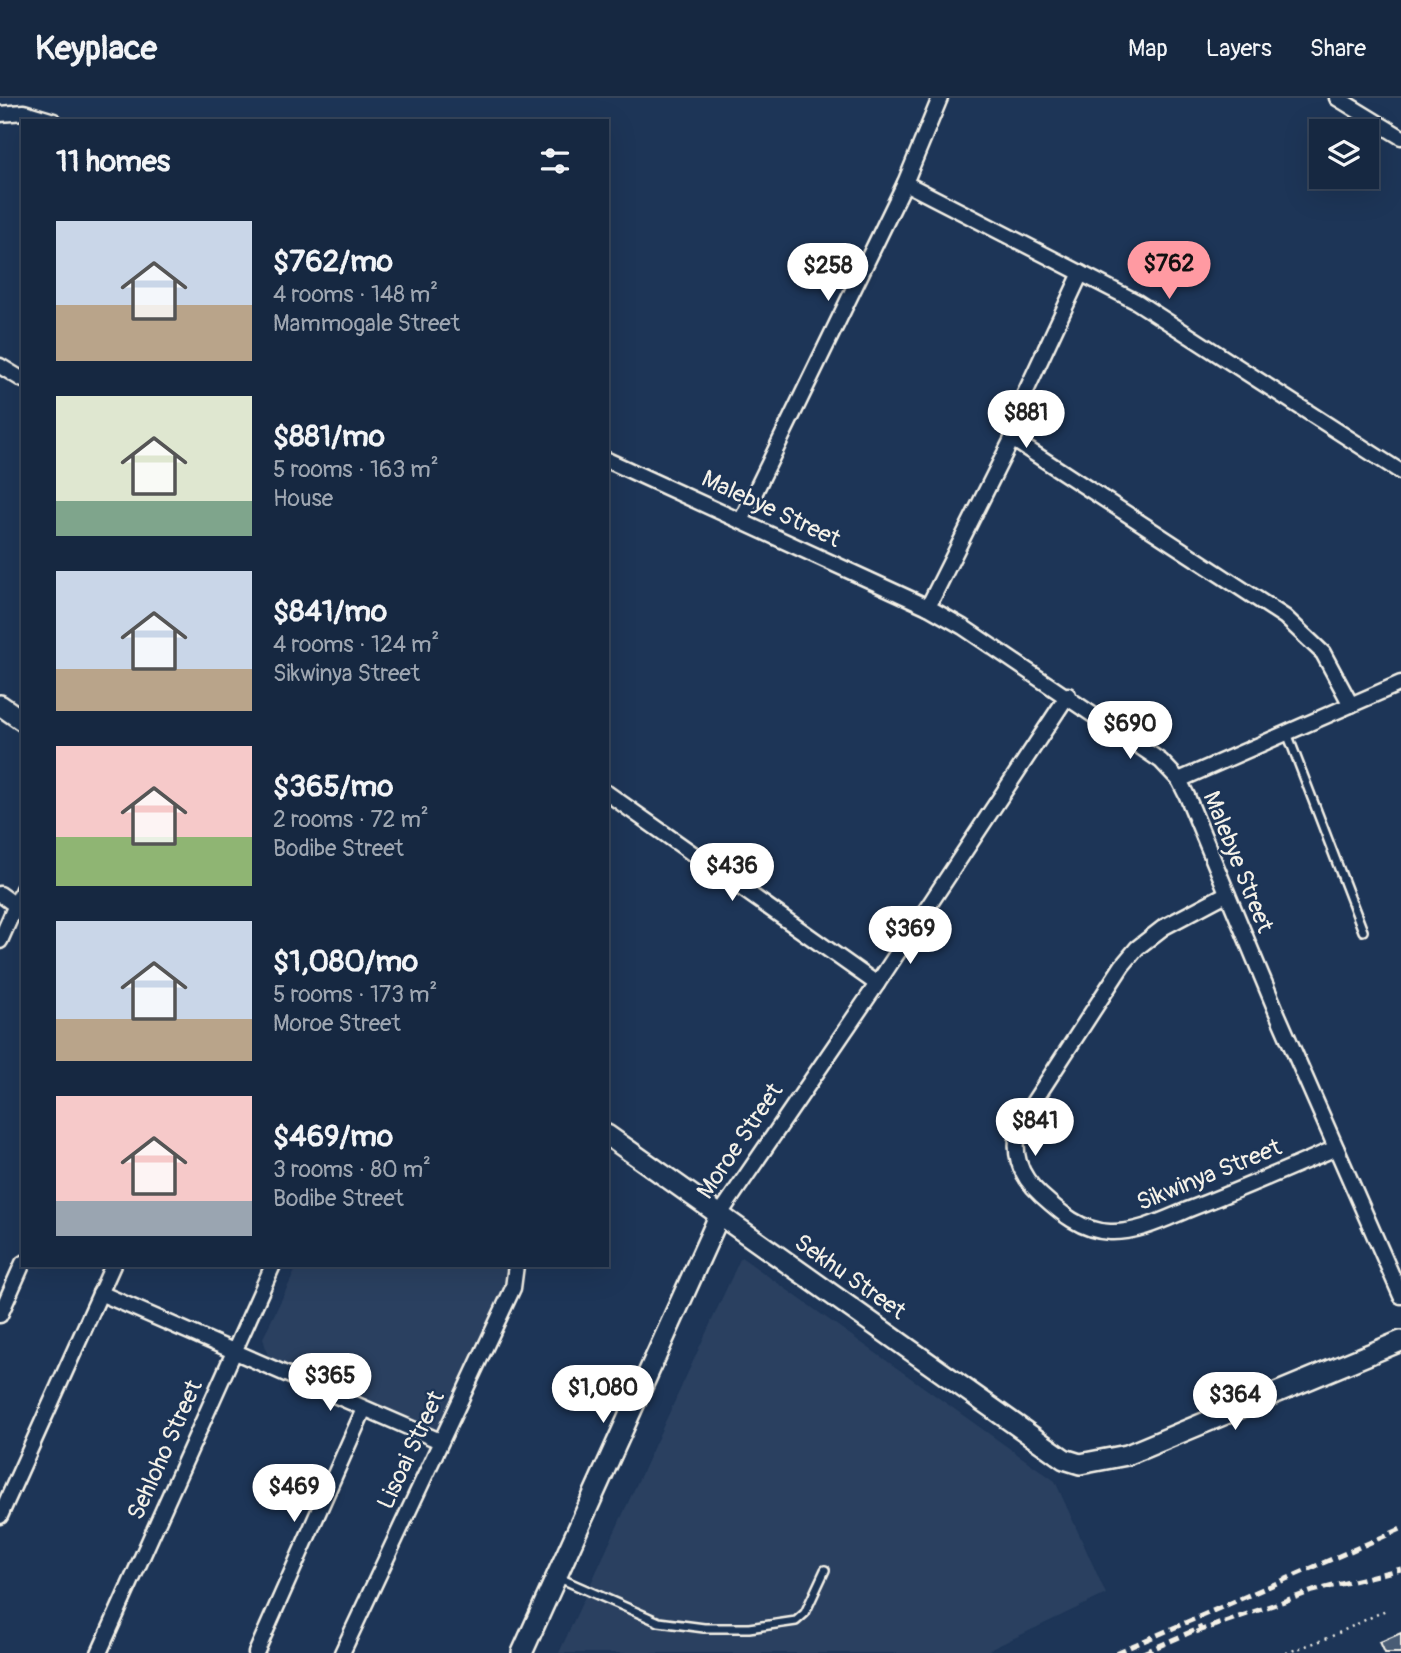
<!DOCTYPE html>
<html lang="en">
<head>
<meta charset="utf-8">
<style>
  :root { --surface:#162841; --page:#23344c; --text:#f1f3f6; --muted:#9ea6b1; --line:#35445a; --accent:#ff9aa2 }
  body { margin:0; font-family:Pangolin,sans-serif; background:var(--page); color:var(--text); height:100vh; display:flex; flex-direction:column; font-size:26px; white-space:nowrap }
  * { box-sizing:border-box; margin:0 }
  p { font-size:23px; color:var(--muted) }
  .icon { flex:none; width:38px; height:38px; fill:none; stroke:currentColor; stroke-width:2; stroke-linecap:round; stroke-linejoin:round }
  .map { position:relative; flex:1; overflow:hidden }
  .sheet { position:absolute; left:21px; top:21px; width:588px; height:1148px; display:flex; flex-direction:column; background:var(--surface); border-radius:0px; box-shadow:0 7px 28px #0002,0 0 0 2px var(--line) }
  .sheet>* { flex:none }
  .controls { position:absolute; left:1309px; top:21px; display:grid; gap:14px }
  .controls a { display:grid; place-items:center; width:70px; height:70px; border-radius:0px; background:var(--surface); box-shadow:0 7px 28px #0002,0 0 0 2px var(--line); font-size:35px }
  .price { position:absolute; translate:-50% -60px; padding:0 16px; border-radius:24px; background:#fff; color:#222; font-size:23px; line-height:46px; filter:drop-shadow(0 2px 4px #0008) }
  .price::after { content:''; position:absolute; left:50%; top:42px; width:21px; height:16px; margin-left:-10px; background:inherit; clip-path:polygon(0 0,100% 0,50% 100%) }
  .price.selected { background:var(--accent); color:#111 }
  ul { padding:0; list-style:none }
  li { display:flex; align-items:center; gap:21px; height:175px; padding:0 35px }
  li span { display:grid; place-items:center; flex:none; width:196px; height:140px; border-radius:0px; color:#555 }
  li>.icon { margin-inline-start:auto }
  span .icon { width:84px; height:84px; fill:#fffc; stroke-width:1 }
  li b { font-size:30px }
  h2 { display:flex; justify-content:space-between; align-items:center; height:84px; padding:0 35px; font-size:30px }
  header { display:flex; align-items:center; gap:42px; box-sizing:border-box; height:98px; padding:0 35px; background:var(--surface); border-bottom:2px solid var(--line) }
  header strong { font-size:33px }
  nav { display:flex; gap:38px; margin-inline-start:auto; font-size:24px }
  .map>svg:first-child { display:block }
  .built { fill:#2a4060 }
  .building { fill:#485b74; stroke:#f4f1e8; stroke-width:2 }
  .lines { fill:none; stroke-linecap:round; stroke-linejoin:round }
  .service-casing { stroke:#f4f1e8; stroke-width:12 }
  .minor-casing { stroke:#f4f1e8; stroke-width:19 }
  .tertiary-casing { stroke:#f4f1e8; stroke-width:24 }
  .path { stroke:#f4f1e8; stroke-width:2.5; stroke-dasharray:2 5; stroke-linecap:butt }
  .service { stroke:#1d3557; stroke-width:7 }
  .minor { stroke:#1d3557; stroke-width:14 }
  .tertiary { stroke:#1d3557; stroke-width:19 }
  .rail { stroke:#f4f1e8; stroke-width:5; stroke-dasharray:10 5; stroke-linecap:butt }
  .labels { text-anchor:middle; dominant-baseline:central; stroke-width:5; stroke-linejoin:round; paint-order:stroke }
  .street-label { font-size:24px; fill:#f4f1e8; stroke:#1d3557 }
</style>
</head>
<body>
<header>
<strong>Keyplace</strong>
<nav><a>Map</a><a>Layers</a><a>Share</a></nav>
</header>
<div class="map">
<svg width="1401" height="1555" viewBox="0 0 1401 1555">
  <rect width="100%" height="100%" fill="#1d3557"/>
  <filter id="ink" filterUnits="userSpaceOnUse"><feTurbulence type="fractalNoise" baseFrequency=".0143" numOctaves="2"/><feDisplacementMap in="SourceGraphic" scale="14" xChannelSelector="R" yChannelSelector="G"/><feConvolveMatrix kernelMatrix="1 2 1 2 8 2 1 2 1" color-interpolation-filters="sRGB"/></filter>
  <g filter="url(#ink)">
    <g class="built">
      <path d="M741,1159L1055,1383L1106,1496L983,1555H559Z"/>
      <path d="M298,1167H505L509,1181L445,1327L429,1334L269,1262L263,1240Z"/>
    </g>
    <path class="building" d="M1401,1535V1555H1385L1380,1544Z"/>
    <g class="lines">
      <g class="service-casing">
        <g id="service">
          <path d="M1287,635L1363,833"/>
          <path d="M557,1479L659,1524L704,1530H749L796,1523L805,1515L825,1472"/>
        </g>
      </g>
      <g class="minor-casing">
        <g id="minor">
          <path d="M1337,0L1401,39"/>
          <path d="M0,16L24,14L54,23"/>
          <path d="M905,85L1137,204L1401,374"/>
          <path d="M0,268L23,282"/>
          <path d="M1012,341L1285,519L1323,555L1351,607"/>
          <path d="M607,362L928,509L963,529L1161,663L1179,682L1187,698L1277,915L1401,1198"/>
          <path d="M742,421L905,85L940,0"/>
          <path d="M928,509L1012,341L1021,304L1081,175"/>
          <path d="M1179,682L1401,585"/>
          <path d="M607,695L877,886"/>
          <path d="M0,796L22,812"/>
          <path d="M1226,796L1164,829L1137,850L1122,868L1020,1025C1012,1054 1018,1076 1041,1097C1061,1115 1081,1133 1110,1134C1137,1135 1163,1122 1187,1112C1237,1093 1287,1071 1336,1050"/>
          <path d="M0,843L23,791"/>
          <path d="M720,1116L877,886L1068,597"/>
          <path d="M100,1195L440,1343"/>
          <path d="M0,1217L23,1165"/>
          <path d="M0,1418L113,1167"/>
          <path d="M99,1555L273,1167"/>
          <path d="M256,1555L364,1311"/>
          <path d="M342,1555L513,1190L516,1167"/>
        </g>
      </g>
      <g class="tertiary-casing">
        <g id="tertiary">
          <path d="M0,607L23,623"/>
          <path d="M607,1037L1064,1361L1080,1366L1127,1357L1401,1243"/>
          <path d="M522,1555L720,1116"/>
        </g>
      </g>
      <path class="path" d="M1286,1555L1328,1540L1388,1511"/>
      <use href="#service" class="service"/>
      <use href="#minor" class="minor"/>
      <use href="#tertiary" class="tertiary"/>
      <g class="rail">
        <path d="M1196,1534L1313,1493L1401,1471"/>
        <path d="M1116,1555L1401,1431"/>
        <path d="M1143,1555L1202,1529"/>
      </g>
    </g>
  </g>
  <g class="labels">
    <g class="street-label">
      <text transform="translate(771 411) rotate(25)">Malebye Street</text>
      <text transform="translate(1238 764) rotate(68)">Malebye Street</text>
      <text transform="translate(740 1043) rotate(-56)">Moroe Street</text>
      <text transform="translate(1209 1077) rotate(-22)">Sikwinya Street</text>
      <text transform="translate(850 1179) rotate(35)">Sekhu Street</text>
      <text transform="translate(165 1352) rotate(-66)">Sehloho Street</text>
      <text transform="translate(411 1352) rotate(-65)">Lisoai Street</text>
    </g>
  </g>
</svg>
<div class="controls">
<a><svg class="icon" aria-label="layers" viewBox="0 0 24 24"><path d="M12 4l9 5-9 5-9-5zM3 14l9 5 9-5"/></svg></a>
</div>
<b class="price selected" style="left:1169px;top:203px">$762</b>
<b class="price" style="left:828px;top:205px">$258</b>
<b class="price" style="left:1026px;top:352px">$881</b>
<b class="price" style="left:1130px;top:663px">$690</b>
<b class="price" style="left:732px;top:805px">$436</b>
<b class="price" style="left:910px;top:868px">$369</b>
<b class="price" style="left:1035px;top:1060px">$841</b>
<b class="price" style="left:330px;top:1315px">$365</b>
<b class="price" style="left:603px;top:1327px">$1,080</b>
<b class="price" style="left:1235px;top:1334px">$364</b>
<b class="price" style="left:294px;top:1426px">$469</b>
<section class="sheet">
<h2>11 homes<svg class="icon" aria-label="filters" viewBox="0 0 24 24"><path d="M4 7h16M4 17h16"/><circle cx="9" cy="7" r="2"/><circle cx="15" cy="17" r="2"/></svg></h2>
<ul>
<li><span style="background:linear-gradient(#c9d6e8 60%,#b9a48a 0)"><svg class="icon" aria-label="home" viewBox="0 0 24 24"><path d="M3 11l9-7 9 7M6 9v11h12V9"/></svg></span><div><b>$762/mo</b><p>4 rooms · 148 m²</p><p>Mammogale Street</p></div></li>
<li><span style="background:linear-gradient(#dfe7d0 75%,#7fa58c 0)"><svg class="icon" aria-label="home" viewBox="0 0 24 24"><path d="M3 11l9-7 9 7M6 9v11h12V9"/></svg></span><div><b>$881/mo</b><p>5 rooms · 163 m²</p><p>House</p></div></li>
<li><span style="background:linear-gradient(#c9d6e8 70%,#b9a48a 0)"><svg class="icon" aria-label="home" viewBox="0 0 24 24"><path d="M3 11l9-7 9 7M6 9v11h12V9"/></svg></span><div><b>$841/mo</b><p>4 rooms · 124 m²</p><p>Sikwinya Street</p></div></li>
<li><span style="background:linear-gradient(#f6c9c9 65%,#8fb573 0)"><svg class="icon" aria-label="home" viewBox="0 0 24 24"><path d="M3 11l9-7 9 7M6 9v11h12V9"/></svg></span><div><b>$365/mo</b><p>2 rooms · 72 m²</p><p>Bodibe Street</p></div></li>
<li><span style="background:linear-gradient(#c9d6e8 70%,#b9a48a 0)"><svg class="icon" aria-label="home" viewBox="0 0 24 24"><path d="M3 11l9-7 9 7M6 9v11h12V9"/></svg></span><div><b>$1,080/mo</b><p>5 rooms · 173 m²</p><p>Moroe Street</p></div></li>
<li><span style="background:linear-gradient(#f6c9c9 75%,#9aa5b1 0)"><svg class="icon" aria-label="home" viewBox="0 0 24 24"><path d="M3 11l9-7 9 7M6 9v11h12V9"/></svg></span><div><b>$469/mo</b><p>3 rooms · 80 m²</p><p>Bodibe Street</p></div></li>
</ul>
</section>
</div>
</body>
</html>
